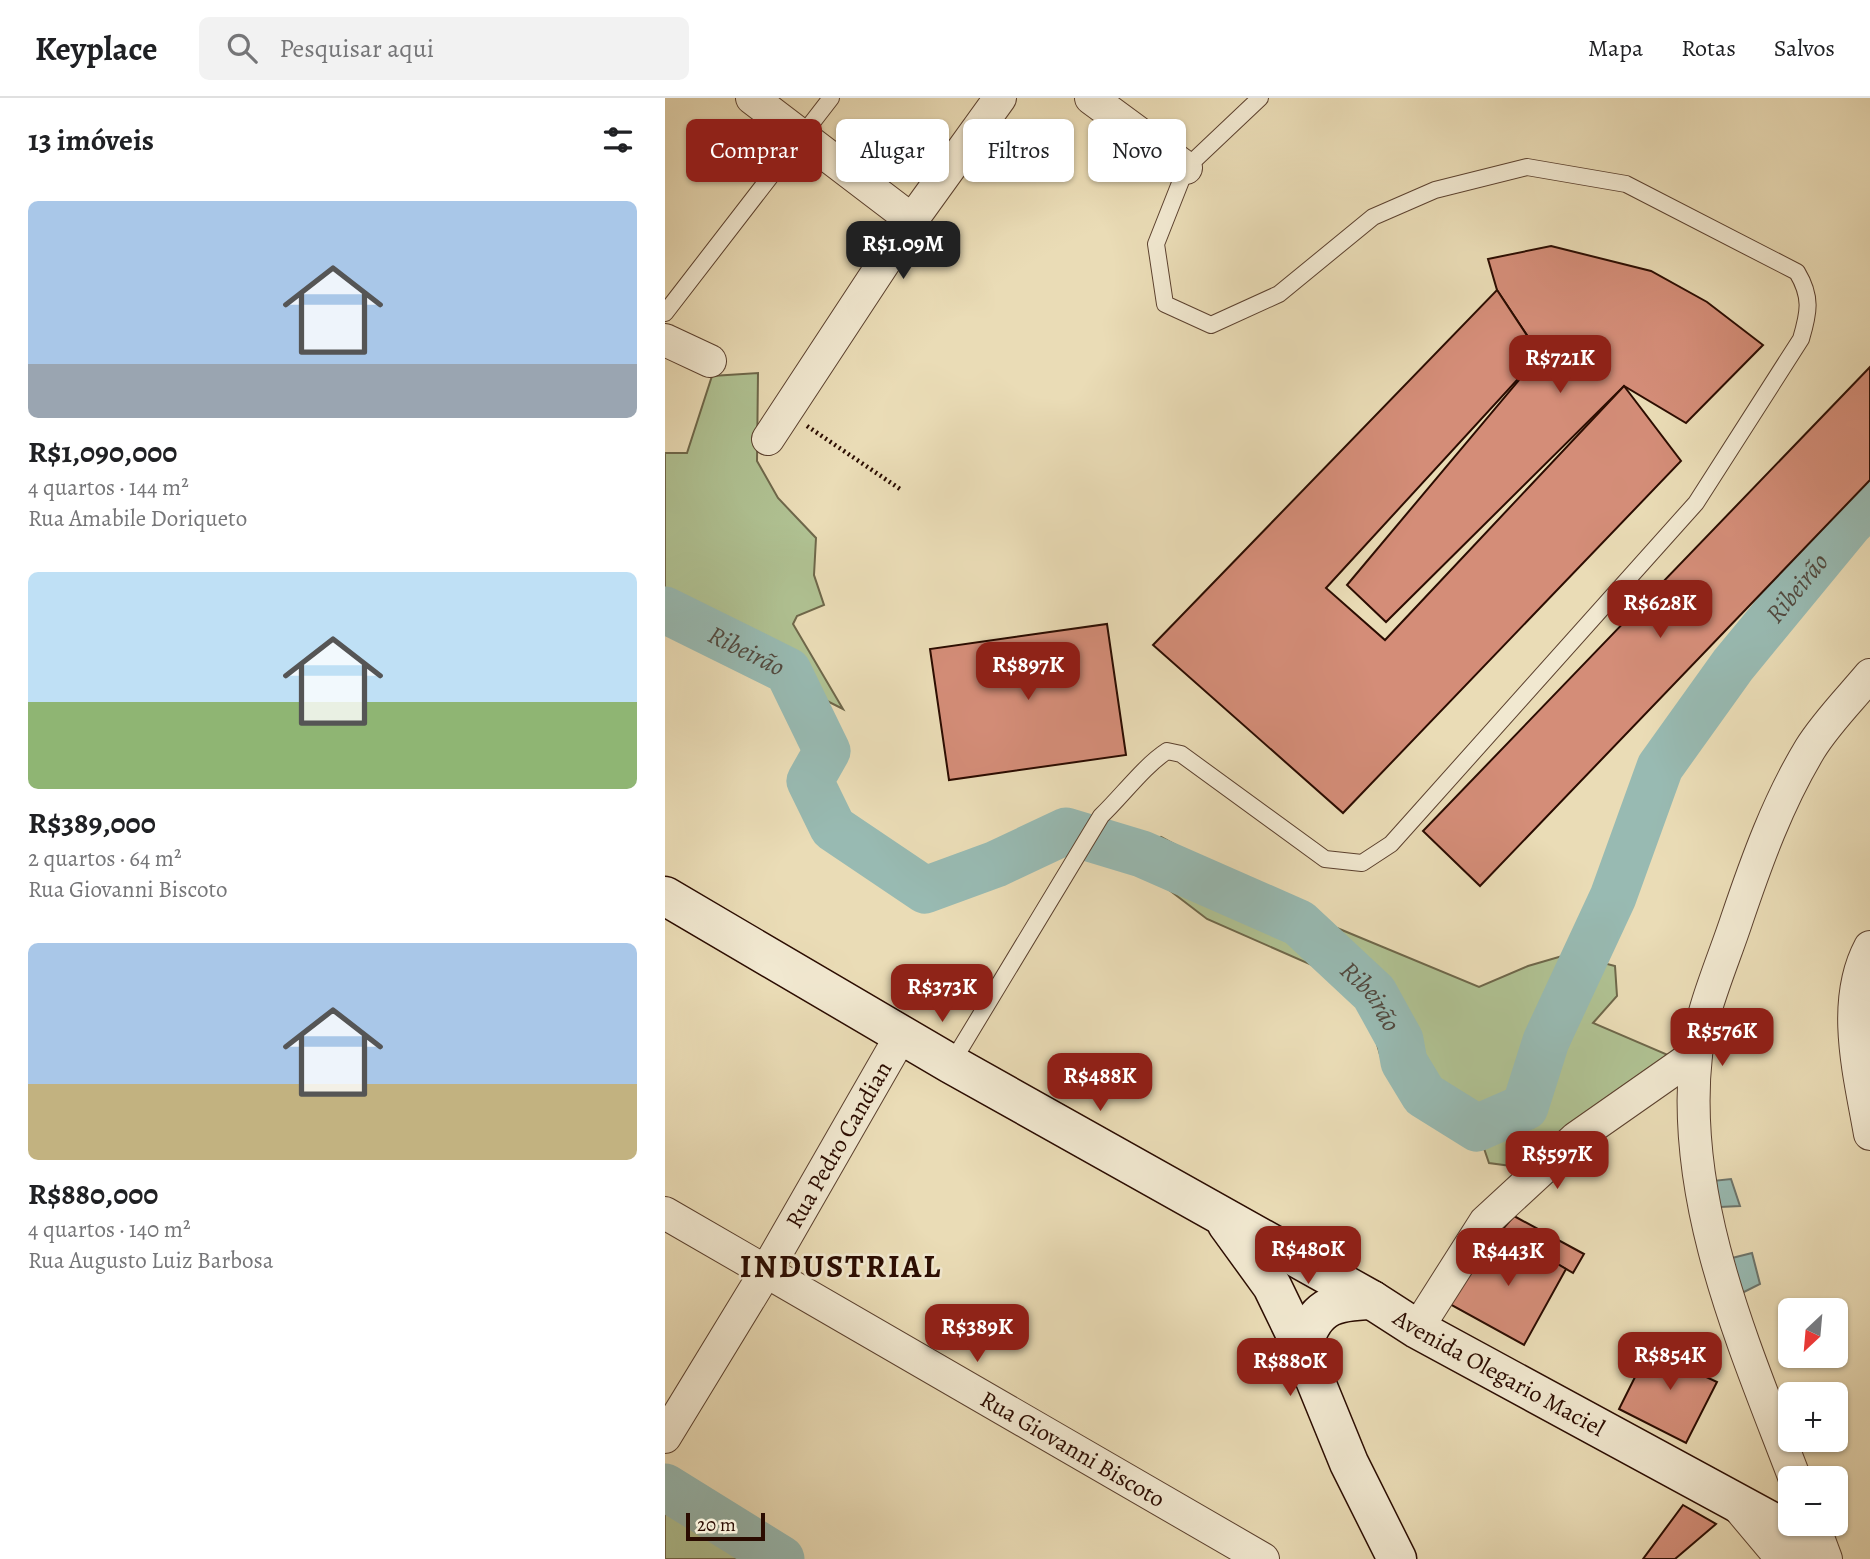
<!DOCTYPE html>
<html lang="pt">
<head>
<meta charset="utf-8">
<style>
  :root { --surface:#fff; --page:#f2f2f2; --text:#202124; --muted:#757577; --line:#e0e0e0; --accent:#8f2418 }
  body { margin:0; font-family:Alegreya,serif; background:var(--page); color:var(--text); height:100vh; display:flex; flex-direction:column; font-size:26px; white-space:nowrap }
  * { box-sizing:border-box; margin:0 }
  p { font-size:23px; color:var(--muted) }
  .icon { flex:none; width:38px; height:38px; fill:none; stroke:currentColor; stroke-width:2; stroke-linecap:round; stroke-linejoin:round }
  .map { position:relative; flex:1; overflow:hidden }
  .details { display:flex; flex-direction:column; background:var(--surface); width:665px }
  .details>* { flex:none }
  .banner { position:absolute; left:21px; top:21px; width:665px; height:63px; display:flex; gap:14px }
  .needle { width:46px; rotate:206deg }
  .controls { position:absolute; left:1113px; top:1200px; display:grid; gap:14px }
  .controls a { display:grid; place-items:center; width:70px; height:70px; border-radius:10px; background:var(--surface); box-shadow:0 2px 5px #0004; font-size:35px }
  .scale { position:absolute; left:21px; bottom:18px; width:79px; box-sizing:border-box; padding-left:7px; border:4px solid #2b0c01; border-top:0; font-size:19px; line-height:24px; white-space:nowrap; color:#2b0c01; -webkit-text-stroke:5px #f1e8d0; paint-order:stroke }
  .price { position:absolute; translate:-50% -60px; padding:0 16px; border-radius:14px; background:var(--accent); color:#fff; font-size:23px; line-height:46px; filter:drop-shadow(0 2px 4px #0008) }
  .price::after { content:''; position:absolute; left:50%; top:42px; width:21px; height:16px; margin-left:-10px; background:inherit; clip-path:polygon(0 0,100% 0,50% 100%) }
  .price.on { background:#222; color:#fff }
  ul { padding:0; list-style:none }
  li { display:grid; align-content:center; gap:14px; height:371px; padding:0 28px }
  li span { display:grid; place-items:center; height:217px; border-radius:10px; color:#555 }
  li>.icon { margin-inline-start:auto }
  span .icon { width:126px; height:126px; fill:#fffc; stroke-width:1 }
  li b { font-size:30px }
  h2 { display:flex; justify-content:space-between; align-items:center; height:84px; padding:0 28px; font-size:30px }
  .pill { padding:0 24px; border-radius:10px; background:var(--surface); box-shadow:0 2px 5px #0004; font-size:24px; line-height:63px }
  .pill.on { background:var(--accent); color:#fff }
  header { display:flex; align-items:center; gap:42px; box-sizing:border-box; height:98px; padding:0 35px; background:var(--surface); border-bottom:2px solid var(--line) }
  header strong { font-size:33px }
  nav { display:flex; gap:38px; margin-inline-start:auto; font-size:24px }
  .search { width:490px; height:63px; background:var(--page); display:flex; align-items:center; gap:18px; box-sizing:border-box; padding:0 24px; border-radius:10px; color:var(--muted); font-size:26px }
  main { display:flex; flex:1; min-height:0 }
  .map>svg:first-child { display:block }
  .green { fill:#b0c293; stroke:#6e674a; stroke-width:2 }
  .water { fill:#98bab2; stroke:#6c746b; stroke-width:2 }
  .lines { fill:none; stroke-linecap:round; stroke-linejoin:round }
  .river { stroke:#98bab2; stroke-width:47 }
  .building { fill:#d48d78; stroke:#2b0c01; stroke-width:2 }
  .service-casing { stroke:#5b402e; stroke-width:18 }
  .minor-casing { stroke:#5b402e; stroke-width:34 }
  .secondary-casing { stroke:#2b0c01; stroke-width:41 }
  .path { stroke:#2b0c01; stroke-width:4.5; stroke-dasharray:2 3.5; stroke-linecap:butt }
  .service { stroke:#f1e8d0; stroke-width:16 }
  .minor { stroke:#f1e8d0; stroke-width:32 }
  .secondary { stroke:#f1e8d0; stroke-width:38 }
  .labels { text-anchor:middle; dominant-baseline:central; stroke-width:5; stroke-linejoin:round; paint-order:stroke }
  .street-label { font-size:24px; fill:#2b0c01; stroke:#f1e8d0 }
  .water-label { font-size:26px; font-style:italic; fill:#51493f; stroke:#f1e8d0 }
  .district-label { font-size:32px; font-weight:bold; letter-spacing:2px; fill:#2b0c01; stroke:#f1e8d0 }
</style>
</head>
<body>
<header>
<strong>Keyplace</strong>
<div class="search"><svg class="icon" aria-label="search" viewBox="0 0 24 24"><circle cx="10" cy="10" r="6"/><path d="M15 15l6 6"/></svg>Pesquisar aqui</div>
<nav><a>Mapa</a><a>Rotas</a><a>Salvos</a></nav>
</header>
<main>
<section class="details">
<h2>13 imóveis<svg class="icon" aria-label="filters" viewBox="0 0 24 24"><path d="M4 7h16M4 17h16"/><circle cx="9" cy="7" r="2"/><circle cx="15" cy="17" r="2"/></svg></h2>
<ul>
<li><span style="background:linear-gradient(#a9c7e8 75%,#9aa5b1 0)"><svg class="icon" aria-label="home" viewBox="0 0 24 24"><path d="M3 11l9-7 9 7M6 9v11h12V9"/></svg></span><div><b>R$1,090,000</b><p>4 quartos · 144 m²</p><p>Rua Amabile Doriqueto</p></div></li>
<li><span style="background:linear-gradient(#bfe0f5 60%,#8fb573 0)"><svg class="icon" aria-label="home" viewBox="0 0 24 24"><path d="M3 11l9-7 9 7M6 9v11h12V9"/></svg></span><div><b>R$389,000</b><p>2 quartos · 64 m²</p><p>Rua Giovanni Biscoto</p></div></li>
<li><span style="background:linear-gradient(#a9c7e8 65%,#c2b280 0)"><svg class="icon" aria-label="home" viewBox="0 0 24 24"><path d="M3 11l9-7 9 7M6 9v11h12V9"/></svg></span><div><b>R$880,000</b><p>4 quartos · 140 m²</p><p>Rua Augusto Luiz Barbosa</p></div></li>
</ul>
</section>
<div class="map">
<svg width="1205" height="1461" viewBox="0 0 1205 1461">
  <rect width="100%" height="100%" fill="#eadcb6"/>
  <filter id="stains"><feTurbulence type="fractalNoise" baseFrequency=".00286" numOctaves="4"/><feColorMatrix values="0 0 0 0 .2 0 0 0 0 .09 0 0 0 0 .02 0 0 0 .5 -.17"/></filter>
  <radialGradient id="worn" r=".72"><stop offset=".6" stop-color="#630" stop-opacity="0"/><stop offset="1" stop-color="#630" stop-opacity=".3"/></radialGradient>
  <g class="green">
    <path d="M93,275L92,363L113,400L151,440L149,477L159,507L132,518L128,526L178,611L0,521V355H22L47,278Z"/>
    <path d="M496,739L636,815L814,889L863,868L904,856L950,868L952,898L928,925L1003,957L941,1019L846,1068L824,1065L812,1030L765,1020L717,963L703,916L647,867L542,821L478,772L477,756Z"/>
    <path d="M0,1408L95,1461H0Z"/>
  </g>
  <g class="water">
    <path d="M1066,1081L1075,1108L1055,1109L1047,1083Z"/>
    <path d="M1087,1155L1095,1186L1075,1196L1067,1160Z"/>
  </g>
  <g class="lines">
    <g class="river">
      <path id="s1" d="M0,512L123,573L162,653L145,683L168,730L260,792L331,766L401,733L477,756L634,825L709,895L735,942L739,964L759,997L812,1030L860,1009L881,943L948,799L995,669L1068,567L1184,426L1205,405"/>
      <path d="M0,1389L116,1461"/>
    </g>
  </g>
  <g class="building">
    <path d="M886,148L986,173L1042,204L1098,247L1021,325L959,288L721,524L682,487L875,257L832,192L823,161Z"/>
    <path d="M832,192L875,257L661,490L720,542L959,288L1016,363L678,715L488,547Z"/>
    <path d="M1205,269V382L815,788L758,733Z"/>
    <path d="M442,526L461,657L284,682L265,551Z"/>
    <path d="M849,1118L919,1156L908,1175L836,1133Z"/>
    <path d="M836,1133L901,1171L859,1247L781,1204Z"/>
    <path d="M1002,1245L1043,1265L1037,1277L1052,1284L1021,1345L954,1311L985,1249L997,1255Z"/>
    <path d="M1018,1407L1051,1426L1010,1461H978Z"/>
  </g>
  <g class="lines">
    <g class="service-casing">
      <g id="service">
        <path d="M0,215L166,0"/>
        <path d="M286,966L436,718C457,698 479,668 502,653L516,656L660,761L697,765L726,746L1031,405L1136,241C1144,214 1147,199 1132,174L961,86L862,69L770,92L708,119L614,196L546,227L500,206L491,146L521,70L595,0"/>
      </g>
    </g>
    <g class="minor-casing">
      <g id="minor">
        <path d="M87,0L247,122"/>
        <path d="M426,0L521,70"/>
        <path d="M0,242L45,263"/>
        <path d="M103,341L247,122L335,0"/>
        <path d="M1205,849C1175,905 1195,978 1205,1036"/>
        <path id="s2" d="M0,1115L598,1461"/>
        <path d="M752,1231L820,1124L911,1040L1031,956"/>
        <path id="s3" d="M0,1339L100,1175L237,936"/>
        <path d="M1130,1381C1079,1247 1015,1104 1031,957C1036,912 1058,864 1072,821C1092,762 1113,704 1145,651C1161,625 1185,601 1205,577"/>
        <path d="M1075,1411L1117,1461"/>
        <path d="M1148,1426L1161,1461"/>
      </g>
    </g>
    <g class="secondary-casing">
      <g id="secondary">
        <path id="s4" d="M0,798L286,966L707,1202L752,1231L1111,1426L1155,1461"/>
        <path d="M562,1126L607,1188L637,1250L684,1365L732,1461"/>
        <path d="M637,1250C649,1210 665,1203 707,1202"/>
      </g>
    </g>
    <path class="path" d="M142,328L235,391"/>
    <use href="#service" class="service"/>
    <use href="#minor" class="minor"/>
    <use href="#secondary" class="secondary"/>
  </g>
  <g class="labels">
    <g class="street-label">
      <text stroke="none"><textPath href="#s3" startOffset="340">Rua Pedro Candian</textPath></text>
      <text stroke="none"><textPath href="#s4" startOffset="961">Avenida Olegario Maciel</textPath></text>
      <text stroke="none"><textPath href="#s2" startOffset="471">Rua Giovanni Biscoto</textPath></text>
    </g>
    <g class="water-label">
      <text stroke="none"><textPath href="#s1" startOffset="1752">Ribeirão</textPath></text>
      <text stroke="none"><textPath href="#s1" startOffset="91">Ribeirão</textPath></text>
      <text stroke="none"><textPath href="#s1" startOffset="931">Ribeirão</textPath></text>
    </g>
    <g class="district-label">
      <text x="176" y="1168">INDUSTRIAL</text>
    </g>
  </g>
  <rect width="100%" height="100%" filter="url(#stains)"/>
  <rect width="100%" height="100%" fill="url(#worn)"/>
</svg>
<div class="controls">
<a><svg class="needle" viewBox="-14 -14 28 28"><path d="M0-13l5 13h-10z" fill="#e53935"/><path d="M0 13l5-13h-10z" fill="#757577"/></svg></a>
<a>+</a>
<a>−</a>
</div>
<div class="scale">20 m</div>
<b class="price on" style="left:238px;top:183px">R$1.09M</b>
<b class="price" style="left:895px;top:297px">R$721K</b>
<b class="price" style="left:995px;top:542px">R$628K</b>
<b class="price" style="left:363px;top:604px">R$897K</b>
<b class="price" style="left:277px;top:926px">R$373K</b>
<b class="price" style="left:1057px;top:970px">R$576K</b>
<b class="price" style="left:435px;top:1015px">R$488K</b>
<b class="price" style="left:892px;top:1093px">R$597K</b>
<b class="price" style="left:643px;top:1188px">R$480K</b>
<b class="price" style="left:843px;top:1190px">R$443K</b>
<b class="price" style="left:312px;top:1266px">R$389K</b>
<b class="price" style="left:1005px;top:1294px">R$854K</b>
<b class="price" style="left:625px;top:1300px">R$880K</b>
<div class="banner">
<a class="pill on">Comprar</a>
<a class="pill">Alugar</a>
<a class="pill">Filtros</a>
<a class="pill">Novo</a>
</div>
</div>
</main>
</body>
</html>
